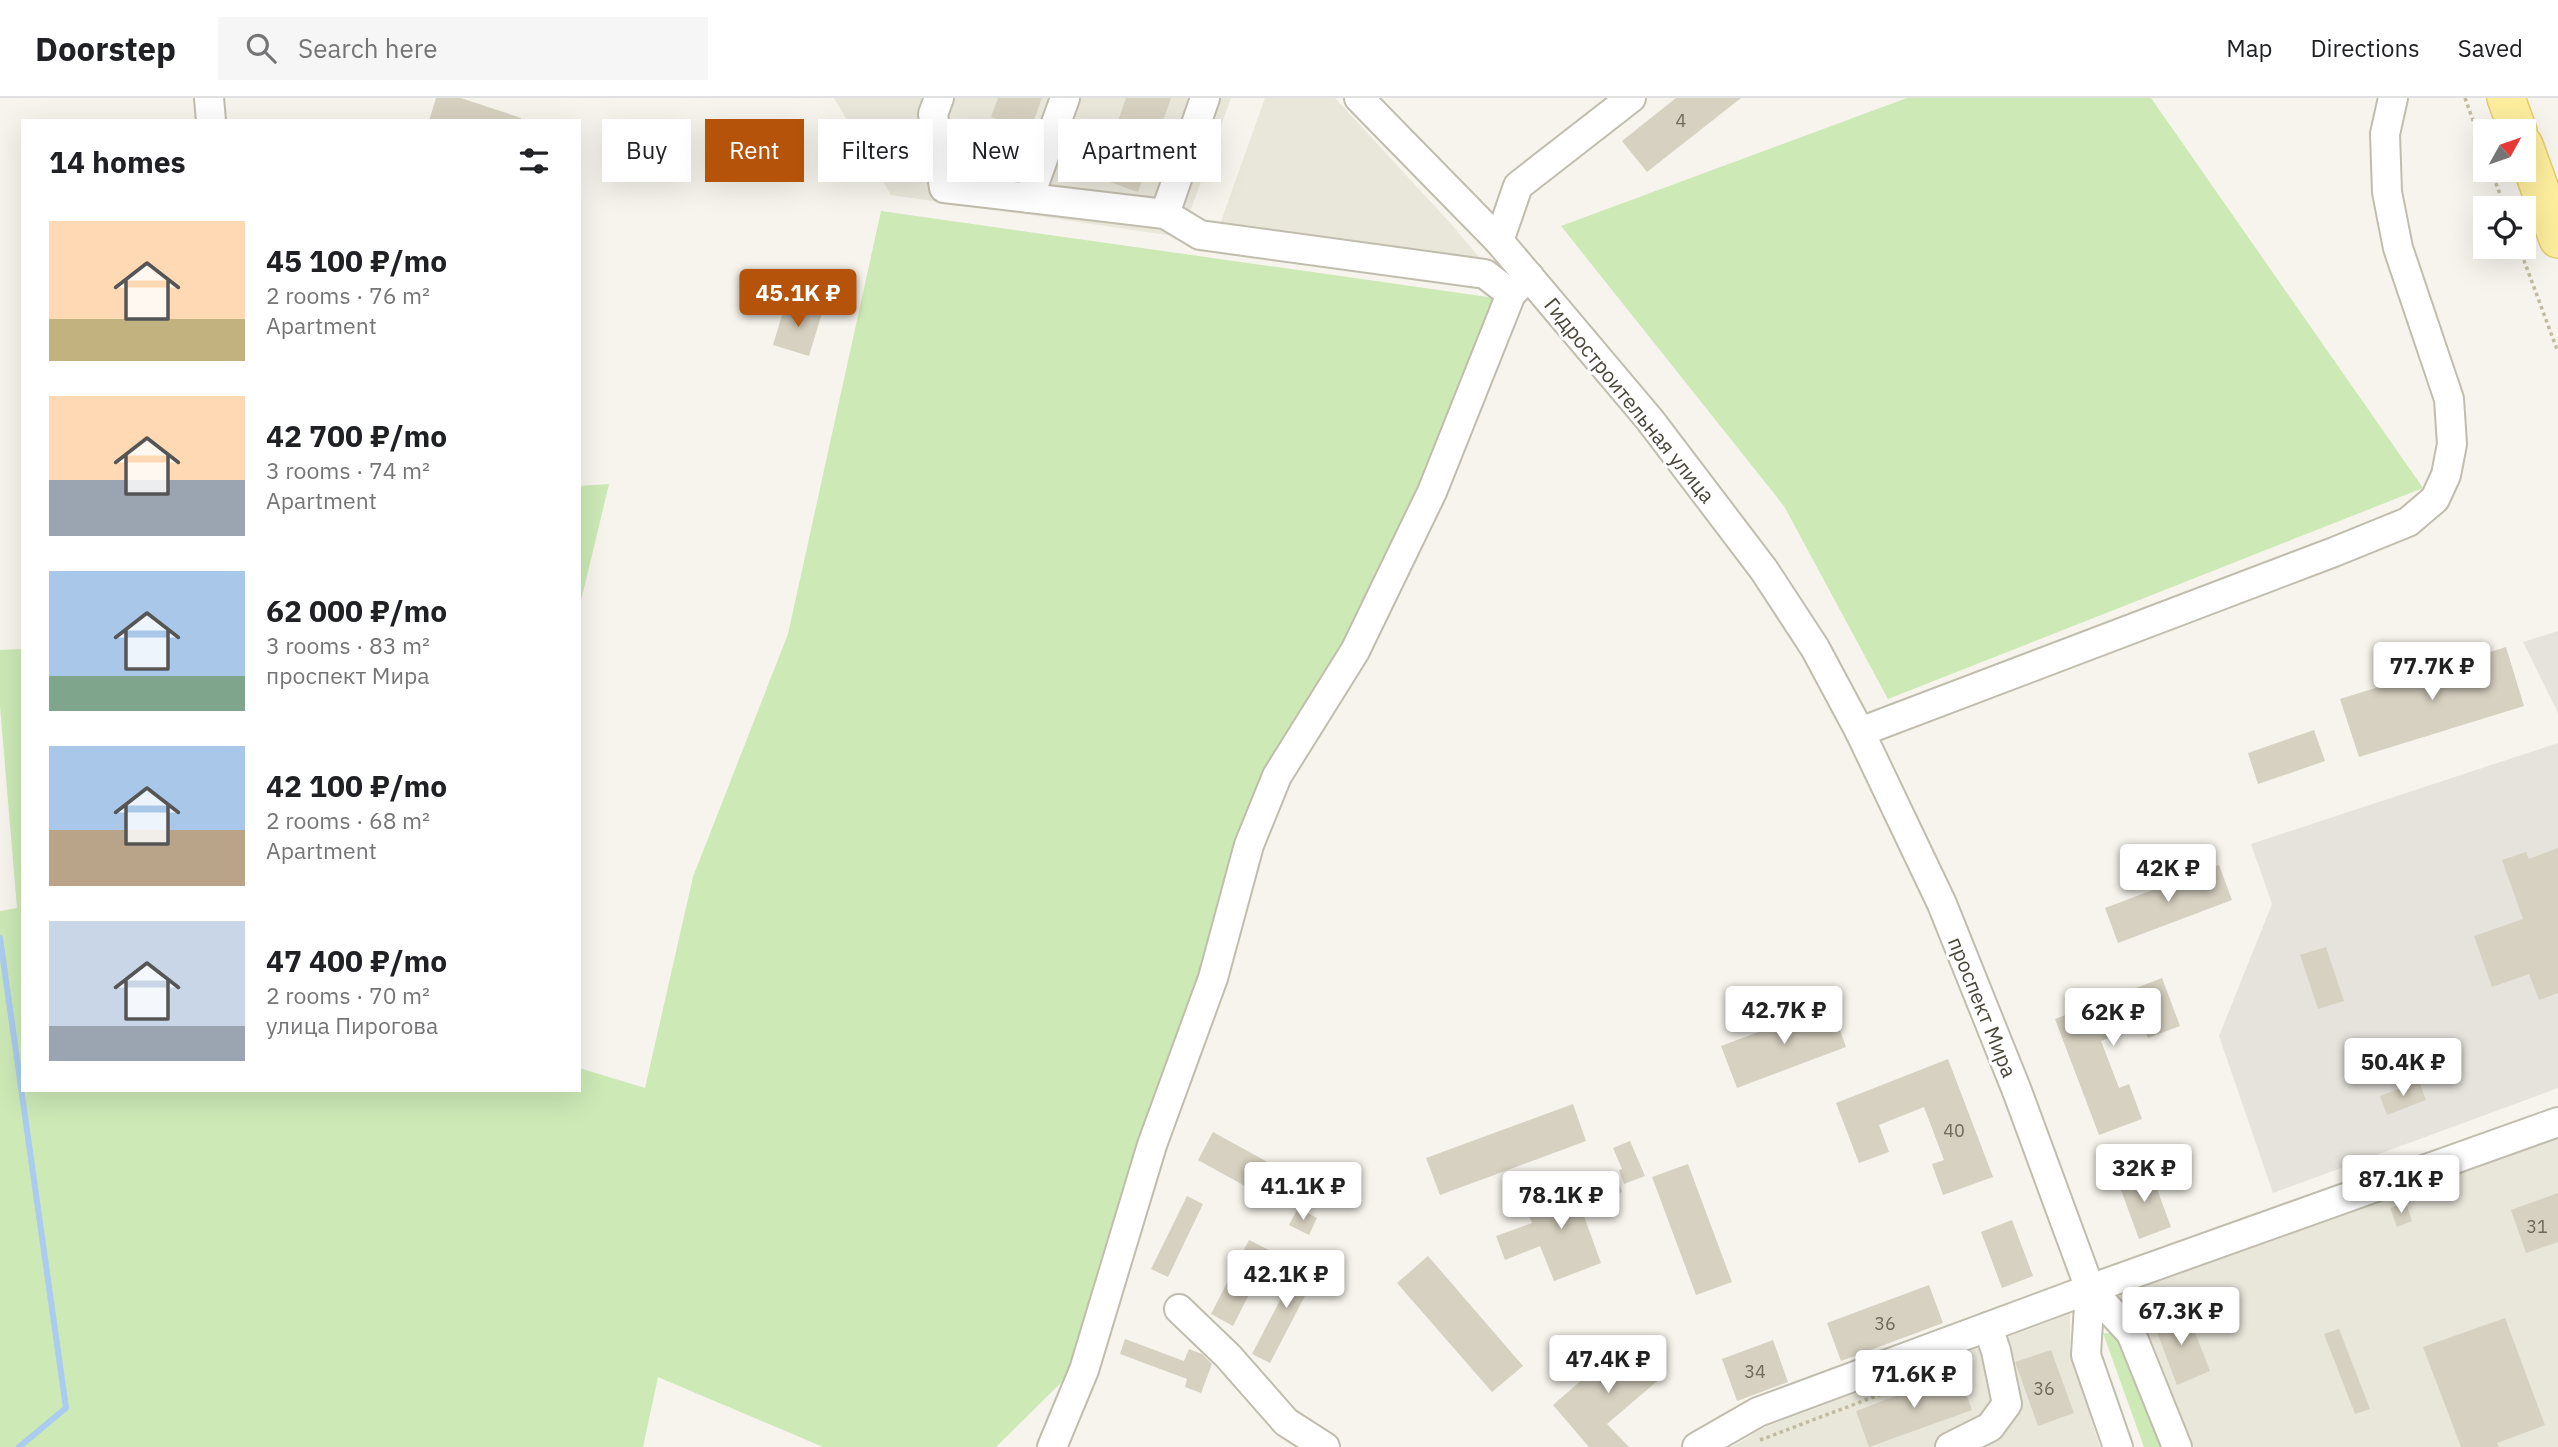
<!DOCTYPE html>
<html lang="en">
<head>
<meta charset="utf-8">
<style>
  :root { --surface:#fff; --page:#f6f6f6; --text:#202124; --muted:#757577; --line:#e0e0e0; --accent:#b45309 }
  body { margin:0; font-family:"IBM Plex Sans",sans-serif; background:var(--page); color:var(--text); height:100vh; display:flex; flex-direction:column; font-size:26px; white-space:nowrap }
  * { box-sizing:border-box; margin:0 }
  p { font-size:23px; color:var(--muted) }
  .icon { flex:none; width:38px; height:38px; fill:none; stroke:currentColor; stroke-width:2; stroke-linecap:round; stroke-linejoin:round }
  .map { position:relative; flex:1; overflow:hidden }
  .drawer { position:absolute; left:21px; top:21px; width:560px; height:973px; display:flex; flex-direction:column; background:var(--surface); border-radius:0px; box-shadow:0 7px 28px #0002 }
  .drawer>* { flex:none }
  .guide { position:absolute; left:602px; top:21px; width:665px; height:63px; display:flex; gap:14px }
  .needle { width:46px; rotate:50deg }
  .controls { position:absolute; left:2473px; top:21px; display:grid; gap:14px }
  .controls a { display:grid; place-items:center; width:63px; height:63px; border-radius:0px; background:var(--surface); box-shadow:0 7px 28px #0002; font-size:35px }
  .price { position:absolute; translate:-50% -60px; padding:0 16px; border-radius:7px; background:#fff; color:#222; font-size:23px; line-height:46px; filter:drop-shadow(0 2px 4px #0008) }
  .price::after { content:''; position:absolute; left:50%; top:42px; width:21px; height:16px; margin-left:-10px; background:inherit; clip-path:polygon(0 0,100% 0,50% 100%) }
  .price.active { background:var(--accent); color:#fff }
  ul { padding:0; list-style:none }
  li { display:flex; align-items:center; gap:21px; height:175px; padding:0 28px }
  li span { display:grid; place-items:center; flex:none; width:196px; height:140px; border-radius:0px; color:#555 }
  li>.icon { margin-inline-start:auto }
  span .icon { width:84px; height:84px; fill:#fffc; stroke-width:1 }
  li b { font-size:30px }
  h2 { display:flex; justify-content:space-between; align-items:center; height:84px; padding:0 28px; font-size:30px }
  .pill { padding:0 24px; border-radius:0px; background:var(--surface); box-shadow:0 7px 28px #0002; font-size:24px; line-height:63px }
  .pill.active { background:var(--accent); color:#fff }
  header { display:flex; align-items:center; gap:42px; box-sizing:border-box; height:98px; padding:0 35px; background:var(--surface); border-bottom:2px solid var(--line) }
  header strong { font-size:33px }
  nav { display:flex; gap:38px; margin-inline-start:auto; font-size:24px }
  .search { width:490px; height:63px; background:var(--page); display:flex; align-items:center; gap:18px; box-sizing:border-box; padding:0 24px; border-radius:0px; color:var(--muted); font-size:26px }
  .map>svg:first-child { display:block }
  .residential { fill:#e9e6da }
  .industrial { fill:#e6e3dd }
  .green { fill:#cce9b6 }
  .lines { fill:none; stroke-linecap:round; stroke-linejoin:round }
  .stream { stroke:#aaccf0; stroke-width:6 }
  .building { fill:#d7d1c1 }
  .minor-casing { stroke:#c1bdae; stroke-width:32 }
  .major-casing { stroke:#e3cd6c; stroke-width:40 }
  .path { stroke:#c3bb9f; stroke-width:3.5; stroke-dasharray:3.5 3.5; stroke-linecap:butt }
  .minor { stroke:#fff; stroke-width:28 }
  .major { stroke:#fded9d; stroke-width:37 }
  .labels { text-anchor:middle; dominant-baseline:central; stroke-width:6; stroke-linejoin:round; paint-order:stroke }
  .number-label { font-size:18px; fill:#6d695b }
  .street-label { font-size:21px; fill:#4a4639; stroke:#fff }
</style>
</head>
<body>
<header>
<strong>Doorstep</strong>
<div class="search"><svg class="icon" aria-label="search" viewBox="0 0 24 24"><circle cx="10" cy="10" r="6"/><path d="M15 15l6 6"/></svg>Search here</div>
<nav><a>Map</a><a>Directions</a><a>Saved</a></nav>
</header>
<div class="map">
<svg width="2558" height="1349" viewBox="0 0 2558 1349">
  <rect width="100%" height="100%" fill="#f6f4ec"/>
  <g class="residential">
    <path d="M834,0H1231L1181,139L891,97Z"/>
    <path d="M1265,0H1335L1452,127L1501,185L1214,143Z"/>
    <path d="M2558,1035V1349H2194L2146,1229L2117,1198Z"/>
    <path d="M2070,1216V1257L2100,1349H1732L1765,1329Z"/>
  </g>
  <g class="industrial">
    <path d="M2558,533V615L2523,544Z"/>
    <path d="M2558,645V990L2273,1095L2219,938L2272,806L2251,746Z"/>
  </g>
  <g class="green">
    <path d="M1907,0H2151L2423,390L1888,601L1784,408L1561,128Z"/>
    <path d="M881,113L1495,200L1390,456L1251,721L1079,1267L996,1349H823L658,1279L643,1349H0V813L17,810L0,608V552L23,551V992H579V970L645,990L693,779L788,536Z"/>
    <path d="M609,386L579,511V388Z"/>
    <path d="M2103,1235L2124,1236L2168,1349H2144Z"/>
  </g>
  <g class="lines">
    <path class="stream" d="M0,840L66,1310L19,1349"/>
  </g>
  <g class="building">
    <path d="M436,0H461L521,20L520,23H429Z"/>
    <path d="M998,0H1042L1030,33L991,19Z"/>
    <path d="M1126,0H1171L1138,94L1098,80Z"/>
    <path d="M1676,0H1741L1647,74L1622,43Z"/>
    <path d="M786,204L822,215L809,258L773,247Z"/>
    <path d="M2506,549L2524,608L2359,659L2340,601Z"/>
    <path d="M2314,632L2325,663L2258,686L2248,655Z"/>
    <path d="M2558,750V895L2539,902L2529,876L2492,889L2474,838L2523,821L2502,762L2526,754L2529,761Z"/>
    <path d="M2219,767L2232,802L2118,845L2105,810Z"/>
    <path d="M2326,849L2344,903L2318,911L2300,857Z"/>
    <path d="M2162,880L2180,928L2148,940L2143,927L2101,943L2119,990L2129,986L2142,1021L2099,1037L2055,921Z"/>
    <path d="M1831,907L1846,949L1737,990L1721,948Z"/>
    <path d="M1948,961L1993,1079L1943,1097L1932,1066L1944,1062L1924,1009L1879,1027L1889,1054L1859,1065L1836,1005Z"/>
    <path d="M2419,983L2426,1002L2387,1017L2380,998Z"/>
    <path d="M1573,1006L1586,1043L1440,1097L1426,1060Z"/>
    <path d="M1213,1034L1295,1079L1279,1107L1198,1062Z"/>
    <path d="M1630,1043L1645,1078L1624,1086L1619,1072L1622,1071L1613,1050Z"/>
    <path d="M1688,1066L1732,1184L1696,1197L1652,1079Z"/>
    <path d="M2150,1072L2171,1129L2139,1141L2118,1084Z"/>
    <path d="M1616,1078L1622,1094L1581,1110L1601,1165L1554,1183L1540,1148L1505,1162L1496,1138L1532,1125L1526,1111Z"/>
    <path d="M2558,1095V1144L2526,1155L2511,1112Z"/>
    <path d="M1187,1098L1203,1106L1168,1179L1151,1171Z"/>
    <path d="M2406,1105L2412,1123L2397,1129L2390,1110Z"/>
    <path d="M1298,1110L1317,1120L1309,1137L1289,1127Z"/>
    <path d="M2012,1122L2033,1178L2002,1190L1981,1134Z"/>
    <path d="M1249,1142L1271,1153L1233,1228L1211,1216Z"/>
    <path d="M1428,1158L1523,1268L1492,1294L1397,1185Z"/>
    <path d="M1302,1160L1320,1169L1270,1265L1252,1256Z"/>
    <path d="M1929,1187L1943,1225L1841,1263L1827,1225Z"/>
    <path d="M2186,1211L2210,1273L2177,1287L2153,1224Z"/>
    <path d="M2505,1220L2545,1327L2497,1345L2499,1349H2461L2423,1249Z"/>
    <path d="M2339,1231L2370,1311L2355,1316L2324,1236Z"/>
    <path d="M1630,1240L1663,1278L1607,1326L1629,1349H1589L1553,1307Z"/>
    <path d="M1125,1241L1184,1263L1189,1251L1202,1256L1212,1266L1201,1295L1185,1289L1187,1281L1120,1256Z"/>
    <path d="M1773,1242L1788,1284L1737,1303L1722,1261Z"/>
    <path d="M2051,1252L2074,1315L2038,1328L2015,1264Z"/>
    <path d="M1958,1275L1972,1312L1869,1349L1856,1313Z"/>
  </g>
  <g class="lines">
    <g class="minor-casing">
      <g id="minor">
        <path d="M209,0L211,23"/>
        <path d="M939,0L933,16L944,90L1165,116L1200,137L1485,176L1511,196"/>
        <path d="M1359,0L1499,143L1650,322L1764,472L1815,550L1860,634L1942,806L2017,993L2090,1191L2086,1257L2118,1349"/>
        <path d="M1029,100L1065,0"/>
        <path d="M1165,116L1205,0"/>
        <path d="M1499,143L1518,88L1631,0"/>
        <path d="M1860,634L2334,454L2408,424L2435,401L2446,377L2452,346L2449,301L2398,150L2387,94L2385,36L2393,0"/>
        <path d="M2090,1191L2131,1235L2177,1349"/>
        <path d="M1179,1211L1228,1258L1286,1324L1325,1349"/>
        <path d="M1052,1349L1084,1272L1152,1047L1213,880L1249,747L1277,678L1355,553L1432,394L1511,196L1529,178"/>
        <path d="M1697,1349L1758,1314L2090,1191L2558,1024"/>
        <path d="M1950,1349L1990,1329L2007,1306L1996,1253L1988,1229"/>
      </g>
    </g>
    <g class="major-casing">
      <g id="major">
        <path d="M2506,0L2518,33"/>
        <path d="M2524,47L2558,141"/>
      </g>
    </g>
    <g class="path">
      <path d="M2465,0L2485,56"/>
      <path d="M2491,72L2505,110"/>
      <path d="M2519,149L2558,254"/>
      <path d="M1760,1342L1900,1289"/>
    </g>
    <use href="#minor" class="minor"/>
    <use href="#major" class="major"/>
  </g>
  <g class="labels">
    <g class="number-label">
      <text x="1681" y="22">4</text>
      <text x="1954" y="1032">40</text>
      <text x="2537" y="1128">31</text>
      <text x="1885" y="1225">36</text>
      <text x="1755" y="1273">34</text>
      <text x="2044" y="1290">36</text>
    </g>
    <g class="street-label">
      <text transform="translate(1630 302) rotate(51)">Гидростроительная улица</text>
      <text transform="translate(1983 909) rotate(68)">проспект Мира</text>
    </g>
  </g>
</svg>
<div class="controls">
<a><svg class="needle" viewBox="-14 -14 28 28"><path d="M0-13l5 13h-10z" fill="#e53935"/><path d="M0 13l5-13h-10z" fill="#757577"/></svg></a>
<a><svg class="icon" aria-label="locate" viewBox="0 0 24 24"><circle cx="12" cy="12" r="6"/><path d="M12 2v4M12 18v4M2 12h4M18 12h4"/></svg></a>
</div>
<b class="price active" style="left:798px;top:231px">45.1K ₽</b>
<b class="price" style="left:2432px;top:604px">77.7K ₽</b>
<b class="price" style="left:2168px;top:806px">42K ₽</b>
<b class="price" style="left:1784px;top:948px">42.7K ₽</b>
<b class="price" style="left:2113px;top:950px">62K ₽</b>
<b class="price" style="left:2403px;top:1000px">50.4K ₽</b>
<b class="price" style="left:2144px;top:1106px">32K ₽</b>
<b class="price" style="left:2401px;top:1117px">87.1K ₽</b>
<b class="price" style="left:1303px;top:1124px">41.1K ₽</b>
<b class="price" style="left:1561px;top:1133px">78.1K ₽</b>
<b class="price" style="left:1286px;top:1212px">42.1K ₽</b>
<b class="price" style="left:2181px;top:1249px">67.3K ₽</b>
<b class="price" style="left:1608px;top:1297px">47.4K ₽</b>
<b class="price" style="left:1914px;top:1312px">71.6K ₽</b>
<div class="guide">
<a class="pill">Buy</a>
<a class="pill active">Rent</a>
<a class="pill">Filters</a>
<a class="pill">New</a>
<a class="pill">Apartment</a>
</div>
<section class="drawer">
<h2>14 homes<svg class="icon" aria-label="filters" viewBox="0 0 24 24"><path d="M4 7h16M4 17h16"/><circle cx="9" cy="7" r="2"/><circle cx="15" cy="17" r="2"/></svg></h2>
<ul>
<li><span style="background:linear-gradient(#ffd9b3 70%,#c2b280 0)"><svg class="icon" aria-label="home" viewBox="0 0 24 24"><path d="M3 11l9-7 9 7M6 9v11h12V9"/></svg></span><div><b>45 100 ₽/mo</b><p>2 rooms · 76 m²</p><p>Apartment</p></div></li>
<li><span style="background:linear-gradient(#ffd9b3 60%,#9aa5b1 0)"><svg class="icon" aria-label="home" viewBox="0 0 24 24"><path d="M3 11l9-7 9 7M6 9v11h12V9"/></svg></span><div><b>42 700 ₽/mo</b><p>3 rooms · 74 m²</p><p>Apartment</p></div></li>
<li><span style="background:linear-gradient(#a9c7e8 75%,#7fa58c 0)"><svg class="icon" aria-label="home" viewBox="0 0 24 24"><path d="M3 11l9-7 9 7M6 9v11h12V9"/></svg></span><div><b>62 000 ₽/mo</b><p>3 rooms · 83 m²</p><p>проспект Мира</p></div></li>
<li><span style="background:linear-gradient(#a9c7e8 60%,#b9a48a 0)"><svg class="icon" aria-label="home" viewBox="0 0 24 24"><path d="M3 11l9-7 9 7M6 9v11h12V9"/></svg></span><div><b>42 100 ₽/mo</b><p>2 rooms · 68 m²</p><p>Apartment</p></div></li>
<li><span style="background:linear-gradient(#c9d6e8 75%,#9aa5b1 0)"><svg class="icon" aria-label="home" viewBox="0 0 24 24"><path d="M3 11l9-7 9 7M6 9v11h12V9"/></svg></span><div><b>47 400 ₽/mo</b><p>2 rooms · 70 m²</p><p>улица Пирогова</p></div></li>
</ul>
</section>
</div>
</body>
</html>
